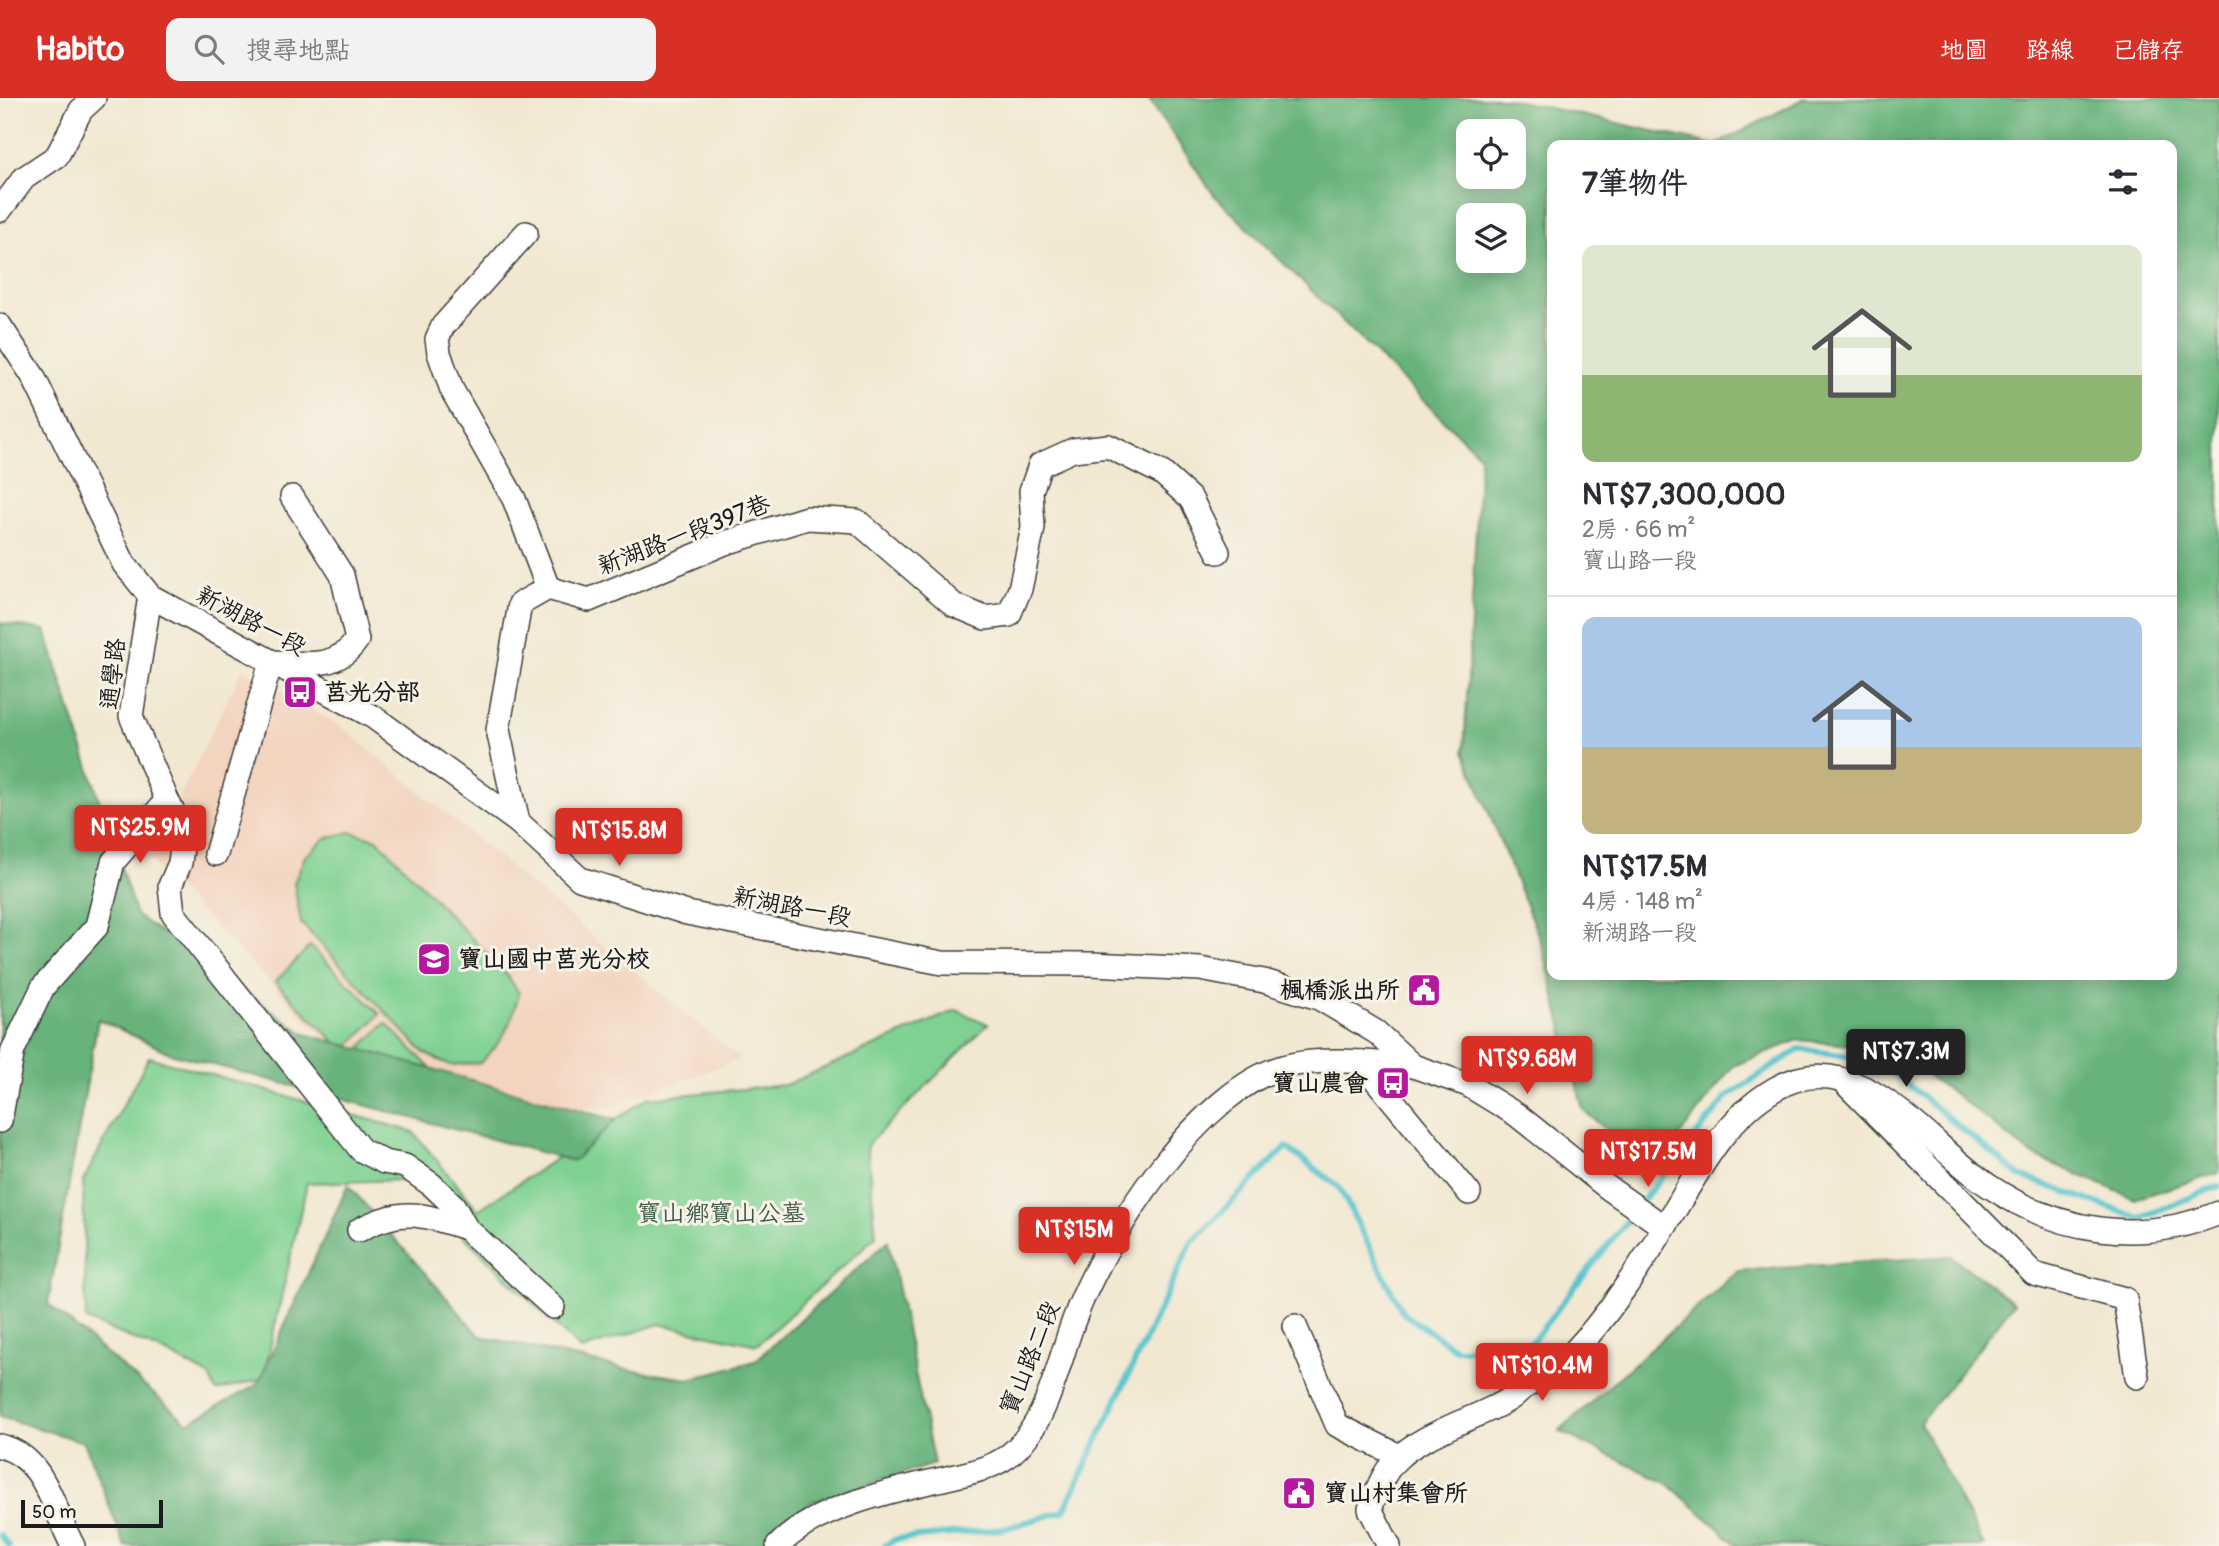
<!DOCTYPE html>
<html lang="zh-TW">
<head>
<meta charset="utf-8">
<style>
  :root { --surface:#fff; --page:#f2f2f3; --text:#2b2b33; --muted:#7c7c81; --line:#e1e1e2; --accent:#d93025 }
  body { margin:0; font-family:Pangolin,"LXGW WenKai TC",sans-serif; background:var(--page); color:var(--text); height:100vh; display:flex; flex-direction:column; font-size:26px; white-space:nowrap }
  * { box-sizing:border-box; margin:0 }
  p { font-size:23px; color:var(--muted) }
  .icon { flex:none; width:38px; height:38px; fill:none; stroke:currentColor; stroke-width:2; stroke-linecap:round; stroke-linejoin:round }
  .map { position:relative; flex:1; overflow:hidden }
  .side { position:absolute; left:1547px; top:42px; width:630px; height:840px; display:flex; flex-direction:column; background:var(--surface); border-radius:14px; box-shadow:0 4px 18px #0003 }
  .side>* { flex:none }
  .fabs { position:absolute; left:1456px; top:21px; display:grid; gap:14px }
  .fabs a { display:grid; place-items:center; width:70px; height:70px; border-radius:14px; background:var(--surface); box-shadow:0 4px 18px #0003; font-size:35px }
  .scale { position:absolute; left:21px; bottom:18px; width:142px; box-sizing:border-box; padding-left:7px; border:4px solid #1c1c1c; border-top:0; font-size:19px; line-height:24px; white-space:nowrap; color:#1c1c1c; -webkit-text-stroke:5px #f7f3e8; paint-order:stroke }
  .price { position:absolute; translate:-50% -60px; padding:0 16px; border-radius:7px; background:var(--accent); color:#fff; font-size:23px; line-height:46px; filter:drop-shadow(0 2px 4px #0008) }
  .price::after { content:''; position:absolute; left:50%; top:42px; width:21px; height:16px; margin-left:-10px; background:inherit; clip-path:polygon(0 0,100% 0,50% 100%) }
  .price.on { background:#222; color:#fff }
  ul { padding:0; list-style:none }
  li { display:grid; align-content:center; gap:14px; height:371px; padding:0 35px }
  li+li { border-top:2px solid var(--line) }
  li span { display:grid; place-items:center; height:217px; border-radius:14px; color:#555 }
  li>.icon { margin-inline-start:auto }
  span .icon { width:126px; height:126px; fill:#fffc; stroke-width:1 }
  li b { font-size:30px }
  h2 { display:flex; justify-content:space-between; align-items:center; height:84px; padding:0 35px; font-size:30px }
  header { display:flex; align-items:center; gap:42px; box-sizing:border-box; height:98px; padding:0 35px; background:var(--accent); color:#fff }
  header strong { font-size:33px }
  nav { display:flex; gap:38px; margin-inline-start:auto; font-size:24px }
  .search { width:490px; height:63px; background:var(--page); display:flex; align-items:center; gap:18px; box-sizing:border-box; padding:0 24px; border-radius:14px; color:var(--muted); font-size:26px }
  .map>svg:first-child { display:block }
  .built { fill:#f3d4bf }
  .green { fill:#7fd192; stroke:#4e7657; stroke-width:2 }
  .forest { fill:#67b37c; stroke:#42684c; stroke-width:2; fill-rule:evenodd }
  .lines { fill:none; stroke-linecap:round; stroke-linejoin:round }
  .stream { stroke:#57c4ce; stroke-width:6 }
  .minor-casing { stroke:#3c3b37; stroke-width:26 }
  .minor { stroke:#fff; stroke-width:23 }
  .labels { text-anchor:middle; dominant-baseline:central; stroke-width:6; stroke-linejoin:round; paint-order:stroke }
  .street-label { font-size:24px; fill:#1c1c1c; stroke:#f7f3e8 }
  .poi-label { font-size:24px; font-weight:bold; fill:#1c1c1c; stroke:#f7f3e8; text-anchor:start }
  .park-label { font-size:24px; fill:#3f5b45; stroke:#f7f3e8 }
</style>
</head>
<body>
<header>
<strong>Habito</strong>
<div class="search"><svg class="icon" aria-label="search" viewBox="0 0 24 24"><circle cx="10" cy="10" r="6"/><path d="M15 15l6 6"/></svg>搜尋地點</div>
<nav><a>地圖</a><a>路線</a><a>已儲存</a></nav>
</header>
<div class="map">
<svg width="2219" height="1448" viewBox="0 0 2219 1448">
  <rect width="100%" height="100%" fill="#f7f3e8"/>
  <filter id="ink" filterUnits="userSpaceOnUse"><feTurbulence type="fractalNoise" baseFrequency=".0143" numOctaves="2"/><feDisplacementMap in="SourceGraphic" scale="14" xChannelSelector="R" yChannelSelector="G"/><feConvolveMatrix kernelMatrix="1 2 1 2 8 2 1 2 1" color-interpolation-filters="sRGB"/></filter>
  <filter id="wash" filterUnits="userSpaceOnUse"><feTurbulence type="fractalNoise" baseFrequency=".00686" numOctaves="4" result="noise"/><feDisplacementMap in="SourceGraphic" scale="28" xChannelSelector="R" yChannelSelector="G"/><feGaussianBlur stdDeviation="1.57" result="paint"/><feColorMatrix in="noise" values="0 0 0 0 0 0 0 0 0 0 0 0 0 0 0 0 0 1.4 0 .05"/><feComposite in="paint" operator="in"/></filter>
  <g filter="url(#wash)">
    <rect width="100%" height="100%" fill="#f2e8d1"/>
    <path class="built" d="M243,570L346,632L740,961L610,1009L399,1017L149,761Z"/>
    <g class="green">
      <path d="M351,734L377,741L506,876L519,895C511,927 504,942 480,965L449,967L424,955L301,825L294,785L305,758L326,740Z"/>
      <path d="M310,848L380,916L344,953L275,884Z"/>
      <path d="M956,912L988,926L867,1047L876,1138L757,1247L659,1226L581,1252L406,1082L307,1085L263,1281L216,1293L209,1278L169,1256L86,1222L83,1083L149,959L413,1034L478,1112L648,1000L785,987Z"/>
      <path d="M386,925L445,985L353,957Z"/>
    </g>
    <g class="forest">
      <path d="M1148,0H1505L1716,47L1805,0H2219V1075L2135,1101L2032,1057L1961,1001L1890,951L1798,942L1733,968L1664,1058L1616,1040L1583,1012L1542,847L1464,653L1480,358L1214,97ZM1468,33H1514V79H1468ZM1552,47H2172V877H1552ZM1468,117H1514V163H1468Z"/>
      <path d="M0,525L45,532L136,817L305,936L616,1022L573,1063L170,955L98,921L48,1206L188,1325L258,1286L348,1087L480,1238L629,1272L689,1281L755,1263L888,1143L934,1366L811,1404L762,1448H125L84,1344L0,1319Z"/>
      <path d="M1951,1158L2014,1205L1920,1325L1984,1448H1738L1667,1385L1559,1333L1738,1173Z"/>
    </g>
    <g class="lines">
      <g class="stream">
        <path d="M1640,1106L1728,998L1799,951L1855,959L1890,972L2020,1078L2139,1120L2219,1088"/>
        <path d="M0,1437L9,1448"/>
        <path d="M884,1448L896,1441L1003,1431L1064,1413L1191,1145L1286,1049L1339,1089L1403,1215L1455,1251L1527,1250L1633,1115"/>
      </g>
    </g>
  </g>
  <g filter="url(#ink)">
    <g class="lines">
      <g class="minor-casing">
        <g id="minor">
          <path d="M0,112L24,80L57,58L81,12L94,0"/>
          <path d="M526,135L443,228L437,241L439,255L452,292L514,401L548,490"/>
          <path d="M0,228L33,278L124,466L150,498L372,618L518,724L580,781L687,815L942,865L1091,866L1200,871L1264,883L1319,900L1376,934L1413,968L1468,987L1517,1017L1607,1089L1664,1129"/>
          <path d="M167,702L184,735L180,765L170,788L173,815L361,1052L384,1064L405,1068L432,1087L453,1107L466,1130L553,1209"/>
          <path d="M518,724L498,632L520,506L548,490L589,502L725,445L807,420L857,423L954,507L985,520L1009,517L1020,491L1033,430L1031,393L1040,367L1073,352L1108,348L1162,375L1191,401L1218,454"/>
          <path d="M216,756L271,564C304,565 336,573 357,542L342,477L292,399"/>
          <path d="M1361,964L1469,1095"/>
          <path d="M1848,988L2034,1176L2125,1201L2137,1279"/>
          <path d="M0,1023L13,952L43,889L97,828L113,764L167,702L131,618L150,498"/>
          <path d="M359,1132C402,1109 421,1116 466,1130"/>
          <path d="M1295,1228L1337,1327L1399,1358"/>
          <path d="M0,1348C46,1359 53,1412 73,1448"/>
          <path d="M778,1448C814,1410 889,1393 938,1382C960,1377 990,1372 1008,1358C1048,1327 1057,1267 1074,1222C1103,1141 1202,985 1291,967C1330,959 1374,965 1413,968"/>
          <path d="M1389,1448L1370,1411C1377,1393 1383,1373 1399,1359C1414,1345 1437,1335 1456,1326C1473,1319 1490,1312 1506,1303C1513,1300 1517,1294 1523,1290C1546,1276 1552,1278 1572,1256C1608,1218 1638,1171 1666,1127C1696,1078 1723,1021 1775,991C1858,942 1928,1048 1989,1088C2059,1135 2141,1147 2219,1115"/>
        </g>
      </g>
      <use href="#minor" class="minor"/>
    </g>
  </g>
  <defs>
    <g id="bus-square" transform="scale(1.75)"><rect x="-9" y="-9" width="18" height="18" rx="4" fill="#b5179e" stroke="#f7f3e8"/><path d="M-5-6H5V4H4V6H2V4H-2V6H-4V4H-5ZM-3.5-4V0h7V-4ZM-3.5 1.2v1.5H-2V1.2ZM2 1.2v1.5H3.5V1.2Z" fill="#fff"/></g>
    <g id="school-square" transform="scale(1.75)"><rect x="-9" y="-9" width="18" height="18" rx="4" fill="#b5179e" stroke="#f7f3e8"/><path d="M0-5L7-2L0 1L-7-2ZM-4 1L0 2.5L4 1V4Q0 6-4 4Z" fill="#fff"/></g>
    <g id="civic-square" transform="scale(1.75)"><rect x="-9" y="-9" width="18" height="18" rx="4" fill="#b5179e" stroke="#f7f3e8"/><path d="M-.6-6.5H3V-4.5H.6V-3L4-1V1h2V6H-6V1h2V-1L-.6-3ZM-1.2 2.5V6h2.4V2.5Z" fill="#fff"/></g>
  </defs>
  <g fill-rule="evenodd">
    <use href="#bus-square" x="300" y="594"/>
    <use href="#school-square" x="434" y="861"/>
    <use href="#civic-square" x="1424" y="892"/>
    <use href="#bus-square" x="1393" y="985"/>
    <use href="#civic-square" x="1299" y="1395"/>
  </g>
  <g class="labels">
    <g class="street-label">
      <text transform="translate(684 437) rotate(-21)">新湖路一段397巷</text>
      <text transform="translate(251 523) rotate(28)">新湖路一段</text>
      <text transform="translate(113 576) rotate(-84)">通學路</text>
      <text transform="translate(792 809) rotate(11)">新湖路一段</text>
      <text transform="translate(1030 1260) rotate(-68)">寶山路二段</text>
    </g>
    <g class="poi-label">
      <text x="324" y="594">莒光分部</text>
      <text x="458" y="861">寶山國中莒光分校</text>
      <text x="1400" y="892" text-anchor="end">楓橋派出所</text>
      <text x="1368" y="985" text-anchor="end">寶山農會</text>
      <text x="1324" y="1395">寶山村集會所</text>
    </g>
    <g class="park-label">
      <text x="721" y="1115">寶山鄉寶山公墓</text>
    </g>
  </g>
</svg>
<div class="fabs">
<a><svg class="icon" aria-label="locate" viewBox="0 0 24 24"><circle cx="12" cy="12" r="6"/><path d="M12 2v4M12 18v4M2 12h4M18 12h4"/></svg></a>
<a><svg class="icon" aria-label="layers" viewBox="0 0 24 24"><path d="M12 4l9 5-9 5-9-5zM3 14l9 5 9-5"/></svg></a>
</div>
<div class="scale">50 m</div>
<b class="price" style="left:140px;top:767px">NT$25.9M</b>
<b class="price" style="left:619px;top:770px">NT$15.8M</b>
<b class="price on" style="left:1906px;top:991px">NT$7.3M</b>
<b class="price" style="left:1527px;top:998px">NT$9.68M</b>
<b class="price" style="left:1648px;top:1091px">NT$17.5M</b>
<b class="price" style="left:1074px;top:1169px">NT$15M</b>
<b class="price" style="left:1542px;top:1305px">NT$10.4M</b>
<section class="side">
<h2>7筆物件<svg class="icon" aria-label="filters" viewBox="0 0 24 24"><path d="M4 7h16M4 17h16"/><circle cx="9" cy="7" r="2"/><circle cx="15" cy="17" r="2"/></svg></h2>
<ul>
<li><span style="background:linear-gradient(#dfe7d0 60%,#8fb573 0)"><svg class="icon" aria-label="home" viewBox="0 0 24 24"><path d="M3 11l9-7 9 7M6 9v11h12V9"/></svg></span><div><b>NT$7,300,000</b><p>2房 · 66 m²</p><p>寶山路一段</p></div></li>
<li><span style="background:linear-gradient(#a9c7e8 60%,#c2b280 0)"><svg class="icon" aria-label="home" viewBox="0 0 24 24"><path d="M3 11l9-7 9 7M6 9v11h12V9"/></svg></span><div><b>NT$17.5M</b><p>4房 · 148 m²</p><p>新湖路一段</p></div></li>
</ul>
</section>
</div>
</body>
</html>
